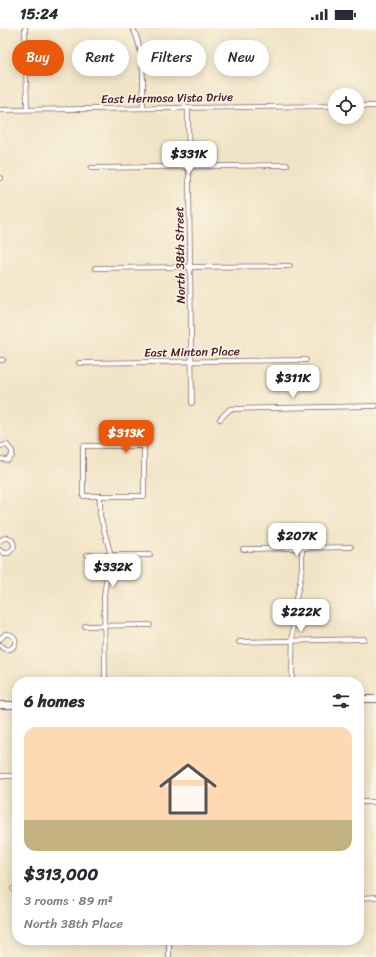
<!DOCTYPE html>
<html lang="en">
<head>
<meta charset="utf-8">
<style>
  :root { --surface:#fff; --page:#f7f7f7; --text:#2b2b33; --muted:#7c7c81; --line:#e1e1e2; --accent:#ea580c }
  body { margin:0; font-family:Sriracha,sans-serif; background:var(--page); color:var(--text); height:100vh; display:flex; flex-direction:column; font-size:15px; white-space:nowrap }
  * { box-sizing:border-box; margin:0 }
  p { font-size:13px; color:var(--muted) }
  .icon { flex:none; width:22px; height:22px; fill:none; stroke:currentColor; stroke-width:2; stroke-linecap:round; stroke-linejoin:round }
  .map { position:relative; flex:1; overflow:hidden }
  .side { position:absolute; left:12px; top:649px; width:352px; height:268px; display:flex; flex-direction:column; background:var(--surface); border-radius:16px; box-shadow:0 2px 10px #0003 }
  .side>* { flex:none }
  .hud { position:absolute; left:12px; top:12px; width:352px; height:36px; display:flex; gap:8px }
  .fabs { position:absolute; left:328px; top:60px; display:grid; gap:8px }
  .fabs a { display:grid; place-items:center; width:36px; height:36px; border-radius:50%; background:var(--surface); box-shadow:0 2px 10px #0003; font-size:20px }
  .price { position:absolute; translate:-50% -34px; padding:0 9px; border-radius:8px; background:#fff; color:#222; font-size:13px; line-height:26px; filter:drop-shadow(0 1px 2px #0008) }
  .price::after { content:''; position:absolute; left:50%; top:24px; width:12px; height:9px; margin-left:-6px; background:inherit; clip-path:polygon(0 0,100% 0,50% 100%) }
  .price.active { background:var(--accent); color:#fff }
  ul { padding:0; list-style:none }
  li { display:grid; align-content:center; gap:8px; height:212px; padding:0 12px }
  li+li { border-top:1px solid var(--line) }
  li span { display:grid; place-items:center; height:124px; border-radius:12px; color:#555 }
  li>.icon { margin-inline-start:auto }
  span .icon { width:72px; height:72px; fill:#fffc; stroke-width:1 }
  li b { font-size:17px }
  h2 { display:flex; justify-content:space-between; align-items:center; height:48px; padding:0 12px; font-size:17px }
  .pill { padding:0 14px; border-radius:18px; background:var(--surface); box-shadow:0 2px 10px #0003; font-size:14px; line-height:36px }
  .pill.active { background:var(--accent); color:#fff }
  .status { display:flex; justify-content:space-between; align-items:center; height:28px; padding:0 20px; background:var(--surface); direction:ltr }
  .status svg { height:11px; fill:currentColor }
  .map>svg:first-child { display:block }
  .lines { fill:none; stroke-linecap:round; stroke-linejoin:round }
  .minor-casing { stroke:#846461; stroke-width:5.5 }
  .secondary-casing { stroke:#846461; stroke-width:8 }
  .minor { stroke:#fff; stroke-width:4 }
  .secondary { stroke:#fff; stroke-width:6 }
  .labels { text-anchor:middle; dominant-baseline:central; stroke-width:3; stroke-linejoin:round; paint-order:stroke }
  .street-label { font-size:12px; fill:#4a1f2b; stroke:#fcf5e5 }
</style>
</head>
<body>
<div class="status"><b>15:24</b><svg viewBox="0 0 49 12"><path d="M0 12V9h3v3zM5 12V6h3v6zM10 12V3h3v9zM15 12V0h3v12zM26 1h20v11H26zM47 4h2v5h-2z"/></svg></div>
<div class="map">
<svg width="376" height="929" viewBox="0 0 376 929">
  <rect width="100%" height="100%" fill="#fcf5e5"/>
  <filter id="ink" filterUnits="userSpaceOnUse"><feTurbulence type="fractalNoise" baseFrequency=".025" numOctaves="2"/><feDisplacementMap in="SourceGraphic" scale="8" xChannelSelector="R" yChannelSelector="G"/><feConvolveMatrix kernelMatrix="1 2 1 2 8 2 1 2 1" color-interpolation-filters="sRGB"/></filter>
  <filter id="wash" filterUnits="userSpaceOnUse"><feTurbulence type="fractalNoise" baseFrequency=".012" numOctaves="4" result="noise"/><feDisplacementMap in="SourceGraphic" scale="16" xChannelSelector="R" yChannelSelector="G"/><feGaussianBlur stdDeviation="0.9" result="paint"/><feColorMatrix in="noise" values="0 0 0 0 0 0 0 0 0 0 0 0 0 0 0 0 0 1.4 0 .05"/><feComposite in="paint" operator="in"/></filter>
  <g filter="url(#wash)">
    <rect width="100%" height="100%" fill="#f1e4c6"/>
  </g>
  <g filter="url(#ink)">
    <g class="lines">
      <g class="minor-casing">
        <g id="minor">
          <path d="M25,0L27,81"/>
          <path d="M133,0C145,26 143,53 143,80"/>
          <path d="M357,78H376"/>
          <path d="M188,80L192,375"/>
          <path d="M0,82L335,78"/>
          <path d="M91,140L287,137"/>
          <path d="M0,150H1"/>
          <path d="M95,240L290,238"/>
          <path d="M0,332H3"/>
          <path d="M79,335L306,332"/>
          <path d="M220,391L230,381L376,378"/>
          <path d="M0,418L7,417L12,423V428L8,432L0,431"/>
          <rect x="83" y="418" width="61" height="50"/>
          <path d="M100,468V487L110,524L104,568L105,654"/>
          <path d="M0,513C6,507 14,510 14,519L9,525H4L0,522"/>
          <path d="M243,521L351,519"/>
          <path d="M87,527H150"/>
          <path d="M85,598L150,597"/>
          <path d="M0,611L5,606C25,605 12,632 0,617"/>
          <path d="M239,614L364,611"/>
          <path d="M292,654L293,582L300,554L302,539V521"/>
          <path d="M0,748H17"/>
          <path d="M359,774H376"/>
          <path d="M13,861L17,860"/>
          <path d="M359,870L376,869"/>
          <path d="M169,912V929"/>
        </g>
      </g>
      <g class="secondary-casing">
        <g id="secondary">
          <path d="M359,671H376"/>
          <path d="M0,677H17"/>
        </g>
      </g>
      <use href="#minor" class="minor"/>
      <use href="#secondary" class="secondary"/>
    </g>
  </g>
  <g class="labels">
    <g class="street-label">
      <text transform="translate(167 70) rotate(-1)">East Hermosa Vista Drive</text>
      <text transform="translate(180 227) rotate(-91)">North 38th Street</text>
      <text transform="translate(192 324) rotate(-1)">East Minton Place</text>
    </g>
  </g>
</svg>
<div class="fabs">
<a><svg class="icon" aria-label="locate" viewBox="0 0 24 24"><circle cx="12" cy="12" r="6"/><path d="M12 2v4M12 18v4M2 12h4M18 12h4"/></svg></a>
</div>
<b class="price" style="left:189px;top:147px">$331K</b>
<b class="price" style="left:293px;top:371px">$311K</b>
<b class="price active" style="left:126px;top:426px">$313K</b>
<b class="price" style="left:297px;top:529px">$207K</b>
<b class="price" style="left:113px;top:560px">$332K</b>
<b class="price" style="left:301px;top:605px">$222K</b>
<div class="hud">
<a class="pill active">Buy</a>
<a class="pill">Rent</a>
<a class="pill">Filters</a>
<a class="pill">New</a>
</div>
<section class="side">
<h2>6 homes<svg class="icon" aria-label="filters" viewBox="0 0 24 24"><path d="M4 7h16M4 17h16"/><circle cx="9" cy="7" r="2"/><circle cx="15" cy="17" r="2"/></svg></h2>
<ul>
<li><span style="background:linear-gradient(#ffd9b3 75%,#c2b280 0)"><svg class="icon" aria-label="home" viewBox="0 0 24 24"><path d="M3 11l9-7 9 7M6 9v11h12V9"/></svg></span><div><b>$313,000</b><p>3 rooms · 89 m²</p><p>North 38th Place</p></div></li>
</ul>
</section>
</div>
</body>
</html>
